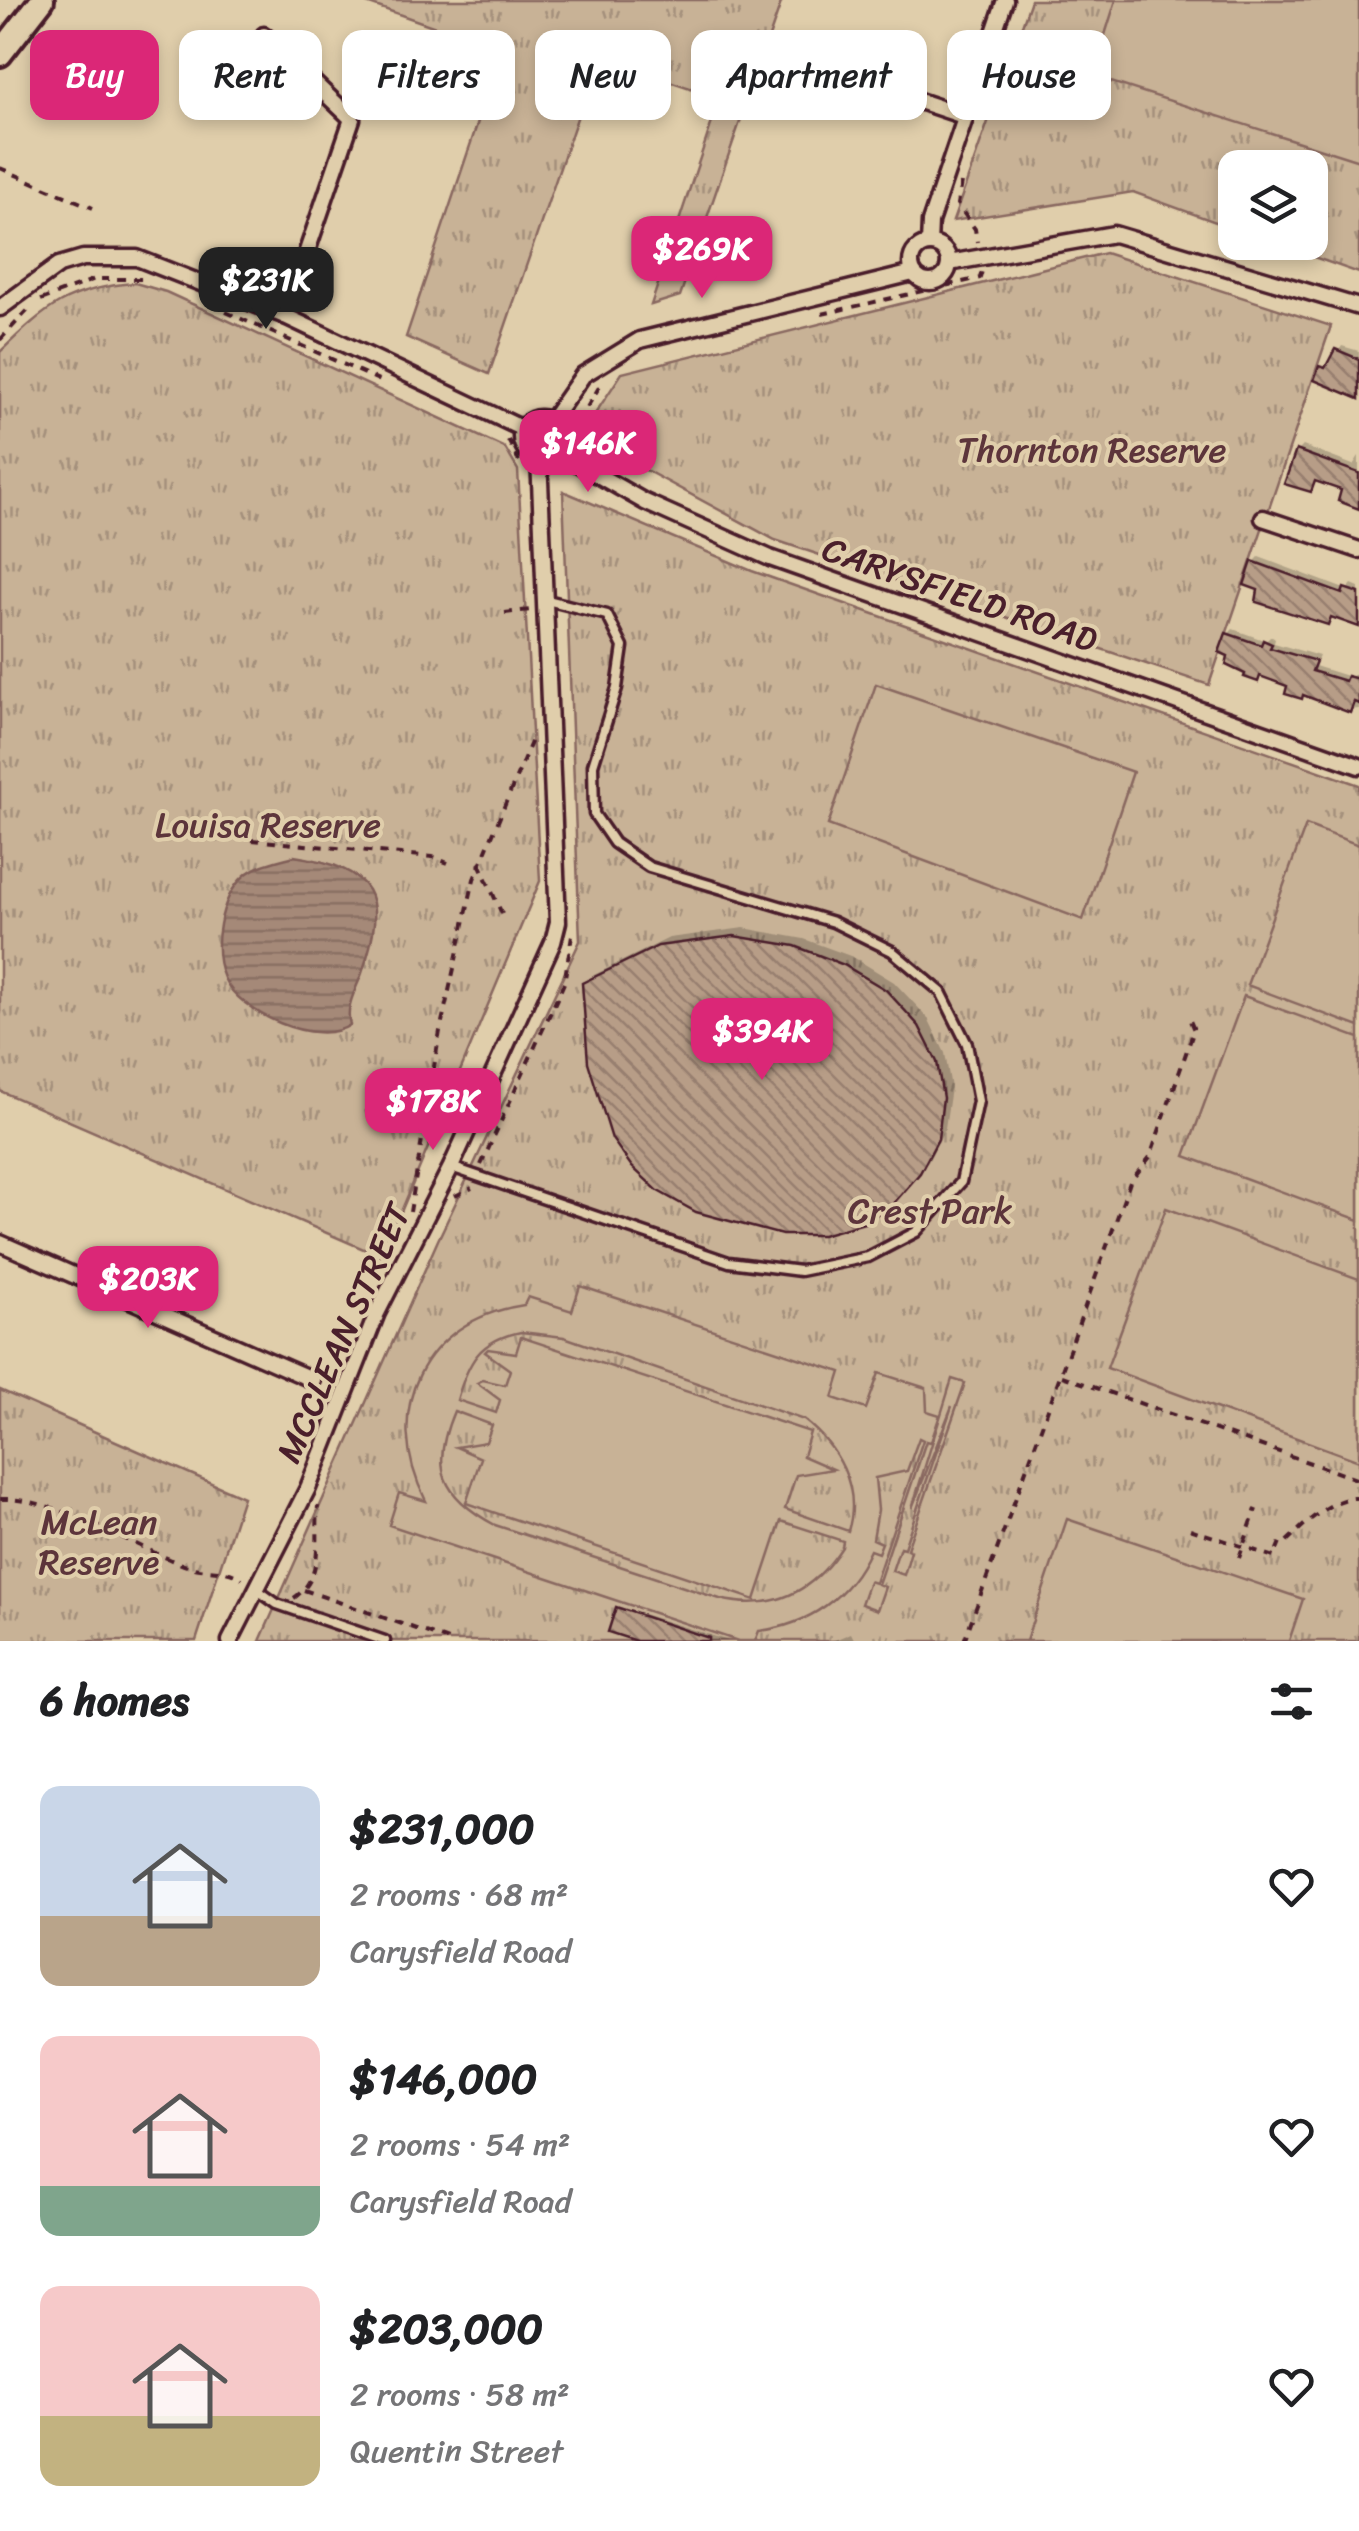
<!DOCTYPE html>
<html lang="en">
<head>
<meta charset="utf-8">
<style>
  :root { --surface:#fff; --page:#f6f6f6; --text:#202124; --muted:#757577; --accent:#db2777 }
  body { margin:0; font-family:Sriracha,sans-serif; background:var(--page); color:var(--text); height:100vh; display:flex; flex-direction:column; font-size:38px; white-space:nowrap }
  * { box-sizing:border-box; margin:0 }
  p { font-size:32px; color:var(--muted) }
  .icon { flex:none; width:55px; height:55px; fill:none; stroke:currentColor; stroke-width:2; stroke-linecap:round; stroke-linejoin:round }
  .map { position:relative; height:1641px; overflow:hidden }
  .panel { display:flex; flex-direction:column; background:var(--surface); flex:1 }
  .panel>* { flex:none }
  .banner { position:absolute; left:30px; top:30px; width:1300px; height:90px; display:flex; gap:20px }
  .controls { position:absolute; left:1218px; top:150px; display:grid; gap:20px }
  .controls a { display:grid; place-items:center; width:110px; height:110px; border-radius:20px; background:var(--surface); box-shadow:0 5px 15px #0003; font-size:50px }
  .price { position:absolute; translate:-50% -85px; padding:0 22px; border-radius:20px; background:var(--accent); color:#fff; font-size:32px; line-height:65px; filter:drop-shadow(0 2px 5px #0008) }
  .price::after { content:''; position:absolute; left:50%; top:60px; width:30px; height:22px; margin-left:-15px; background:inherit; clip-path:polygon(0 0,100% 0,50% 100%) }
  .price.selected { background:#222; color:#fff }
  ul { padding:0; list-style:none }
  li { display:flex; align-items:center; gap:30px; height:250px; padding:0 40px }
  li span { display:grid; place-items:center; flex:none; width:280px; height:200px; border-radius:20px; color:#555 }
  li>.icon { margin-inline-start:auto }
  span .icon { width:120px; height:120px; fill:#fffc; stroke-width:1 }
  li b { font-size:42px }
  h2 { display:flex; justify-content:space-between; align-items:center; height:120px; padding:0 40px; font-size:42px }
  .tag { padding:0 35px; border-radius:20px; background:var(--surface); box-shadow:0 5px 15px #0003; font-size:35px; line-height:90px }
  .tag.selected { background:var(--accent); color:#fff }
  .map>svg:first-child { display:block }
  .park { fill:url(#park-tufts); stroke:#896860; stroke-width:2.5 }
  .garden { fill:#c8b296; stroke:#896860; stroke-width:2.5; fill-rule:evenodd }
  .water { fill:url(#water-rules); stroke:#815f59; stroke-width:2.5 }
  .shadow { fill:#0003 }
  .building { fill:url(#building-back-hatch); stroke:#4a1f2b; stroke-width:2.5 }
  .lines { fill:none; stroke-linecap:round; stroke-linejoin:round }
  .service-casing { stroke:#4a1f2b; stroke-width:15 }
  .minor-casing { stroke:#4a1f2b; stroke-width:21 }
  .trunk-casing { stroke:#4a1f2b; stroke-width:30 }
  .path { stroke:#4a1f2b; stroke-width:4; stroke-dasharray:8 8; stroke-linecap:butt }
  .service { stroke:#e0ceab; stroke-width:8 }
  .minor { stroke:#e0ceab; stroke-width:14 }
  .trunk { stroke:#e0ceab; stroke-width:22 }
  .labels { text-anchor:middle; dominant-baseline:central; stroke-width:8; stroke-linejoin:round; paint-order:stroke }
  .park-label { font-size:35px; fill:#5d353b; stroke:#e0ceab }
  .street-label { font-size:35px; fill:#4a1f2b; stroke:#e0ceab }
</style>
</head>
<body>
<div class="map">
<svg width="1359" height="1641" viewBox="0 0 1359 1641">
  <defs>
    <pattern id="park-tufts" width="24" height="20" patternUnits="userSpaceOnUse" patternTransform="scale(2.5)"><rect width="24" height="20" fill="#c8b296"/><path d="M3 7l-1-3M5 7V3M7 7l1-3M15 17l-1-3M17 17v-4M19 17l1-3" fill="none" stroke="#a4907b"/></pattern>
    <pattern id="water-rules" width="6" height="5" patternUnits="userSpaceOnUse" patternTransform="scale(2.5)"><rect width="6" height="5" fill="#a58978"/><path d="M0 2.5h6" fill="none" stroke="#886f63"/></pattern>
    <pattern id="building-back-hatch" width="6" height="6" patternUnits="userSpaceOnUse" patternTransform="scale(2.5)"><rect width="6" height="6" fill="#b79d87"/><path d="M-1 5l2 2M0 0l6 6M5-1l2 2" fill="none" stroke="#977f6f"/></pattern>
  </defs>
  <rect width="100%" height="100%" fill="#e0ceab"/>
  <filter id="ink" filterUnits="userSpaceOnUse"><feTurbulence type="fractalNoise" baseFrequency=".01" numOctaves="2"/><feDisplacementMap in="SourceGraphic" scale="20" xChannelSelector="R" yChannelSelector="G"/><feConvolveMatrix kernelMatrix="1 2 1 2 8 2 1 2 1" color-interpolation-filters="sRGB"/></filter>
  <g filter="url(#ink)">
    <g class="park">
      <path d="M358,0H782L680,296L651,305L720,98L598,57L489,374L406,337L502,50Z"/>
      <path d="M1031,0H1359V273L1274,243L1310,242V168H1235V229L1133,192L953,221Z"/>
      <path d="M1105,253L1331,326L1209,685L775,540L581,435L622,373Z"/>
      <path d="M135,283L166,292L505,448L518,470L540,881L382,1257L0,1091V352C46,307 69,288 135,283Z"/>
      <path d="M563,491L752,571L1359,785V1641H260L438,1240L580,941Z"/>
      <path d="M0,1390L243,1497L196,1641H0Z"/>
    </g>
    <g class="garden">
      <path d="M1116,0H1359V161L1092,76Z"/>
      <path d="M876,684L1133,772L1083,920L828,825Z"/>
      <path d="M1306,825L1359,845V1027L1247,985Z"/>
      <path d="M1244,996L1359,1038V1220L1185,1156Z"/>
      <path d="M1166,1208L1359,1279V1461L1107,1368Z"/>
      <path d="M580,1286L841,1372L833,1398L866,1409L879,1373L926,1388L927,1411L940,1415L931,1442L926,1441L878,1584L885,1587L877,1610L861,1604L869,1581L875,1583L923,1440L919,1438L907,1471L875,1478L878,1510L873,1539L882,1543L878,1553L870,1550C849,1597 809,1625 759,1631L755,1641H738L389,1525L399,1493L426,1501C380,1411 422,1320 524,1305L528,1297L572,1311ZM521,1332L564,1337L804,1420C837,1446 862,1487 848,1531L785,1509L796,1475L833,1469L803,1456L810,1432L521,1337L516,1353L488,1349L485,1352L510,1370L505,1385L483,1380L477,1383L500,1400L496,1413L457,1400C468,1362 479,1340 521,1332ZM454,1411L492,1425L486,1442L456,1447L481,1458L466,1503L755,1600L781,1521L843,1541L842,1547C813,1592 774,1612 720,1599L495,1525C441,1496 430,1468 454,1411Z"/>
      <path d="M952,1379L965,1383L907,1549L911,1551L904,1575L892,1571L900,1547L904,1548L952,1406L912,1508Z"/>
      <path d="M1067,1519L1303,1599L1289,1641H1026Z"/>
    </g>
    <path class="water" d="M294,856C374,868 389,896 362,973C356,990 345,1006 350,1025C317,1048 239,1013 224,978C211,948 220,898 244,876C257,864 278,861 294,856Z"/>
    <g class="shadow">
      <path d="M1342,346L1359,351V400L1321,367L1330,364Z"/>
      <path d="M1303,446L1353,465L1359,456V506L1344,488L1318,479L1311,490L1298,451Z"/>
      <path d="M1259,557L1347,590L1352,584L1359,587V624L1333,617L1328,622L1261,588L1254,562Z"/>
      <path d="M1233,629L1266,641L1271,636L1275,639L1274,643L1319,656L1315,666L1350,677L1359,673V709L1349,710L1290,685L1228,634Z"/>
      <path d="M744,928L804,939L853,957L894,982L928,1018L945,1053L951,1088L945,1128L928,1162L901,1192L585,984L594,975L669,938Z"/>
      <path d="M620,1607L729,1641H644Z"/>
      <path d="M851,1633L855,1641H832Z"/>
    </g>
    <g class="building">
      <path d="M1335,349L1359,359V399L1314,380L1319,366L1325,368Z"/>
      <path d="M1296,450L1359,473V509L1338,501L1341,490L1315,481L1311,492L1284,484Z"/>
      <path d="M1252,561L1342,594L1344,588L1359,593V627L1331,617L1328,625L1256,602L1258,590L1244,585Z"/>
      <path d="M1226,633L1261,645L1263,640L1272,644L1270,648L1316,661L1312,671L1345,681L1347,676L1359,679V704L1354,702L1350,713L1303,695L1302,699L1285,694L1287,686L1260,676L1258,682L1244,677L1245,674L1226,665L1228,656L1219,652Z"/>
      <path d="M734,936L795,946L844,965L886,990L919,1026L937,1062L943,1098L938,1139L920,1173L893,1204L864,1223L822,1235H782L696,1212L658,1191L632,1167L612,1139L588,1062L582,983L658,946Z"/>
      <path d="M616,1607L709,1638V1641H636L608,1632Z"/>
    </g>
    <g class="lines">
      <g class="service-casing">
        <g id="service">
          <path d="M451,1167L729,1262L800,1271L868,1257L916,1232L961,1182L978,1101L967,1044L941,992L892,951L833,922L649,867L614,843L594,814L593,765L617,688L623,647L607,615L543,599"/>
          <path d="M256,1589L277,1604L385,1641"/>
        </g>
      </g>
      <g class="minor-casing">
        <g id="minor">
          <path d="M264,35L352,119L285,316"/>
          <path d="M802,62L964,116"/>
          <path d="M929,244L930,222L1005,0"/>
          <circle cx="930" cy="263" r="19"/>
          <path d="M949,263L1114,234L1359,307"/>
          <path d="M0,308L59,265L83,258H137L285,316L523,429"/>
          <circle cx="540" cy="437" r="19"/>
          <path d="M551,421L583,375L640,340L913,273"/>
          <path d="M554,450L645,502L770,558L1359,766"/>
          <path d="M1263,518L1359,550"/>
          <path d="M0,1243L313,1380"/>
          <path d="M230,1641L308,1488L377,1313L451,1167L553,942L558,922L539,456"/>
        </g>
      </g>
      <g class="trunk-casing">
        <path id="trunk" d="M0,54L42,0"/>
      </g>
      <g class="path">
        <path d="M0,168L93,208"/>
        <path d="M961,183L957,204L975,229L977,242"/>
        <path d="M41,300L95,279H143"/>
        <path d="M226,312L381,381"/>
        <path d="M822,314L980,278L982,271"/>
        <path d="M0,340L30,308"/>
        <path d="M508,440L522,467"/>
        <path d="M591,453L583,414L601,384"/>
        <path d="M505,613L530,610"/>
        <path d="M252,840L433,857L448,863"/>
        <path d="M479,863L502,914"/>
        <path d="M481,1165L564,983L573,929"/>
        <path d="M455,1196L472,1188"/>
        <path d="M410,1212L440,1031L474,879L534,735"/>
        <path d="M1062,1376L1359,1480"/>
        <path d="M0,1499C59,1497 133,1548 190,1567C207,1572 227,1568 242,1579"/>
        <path d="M1190,1529L1274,1557L1280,1542H1286C1304,1525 1332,1496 1359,1498"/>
        <path d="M1239,1558L1256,1509"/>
        <path d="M304,1590L451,1641"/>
        <path d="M294,1598C325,1576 315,1540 318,1506"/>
        <path d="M964,1641L1130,1182L1150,1157L1194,1030L1188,1016"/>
      </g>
      <use href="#service" class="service"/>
      <use href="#minor" class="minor"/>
      <use href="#trunk" class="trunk"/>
    </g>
  </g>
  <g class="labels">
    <g class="park-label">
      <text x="1092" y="450">Thornton Reserve</text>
      <text x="268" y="825">Louisa Reserve</text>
      <text x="930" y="1211">Crest Park</text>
      <text x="99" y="1522">McLean<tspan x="99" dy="40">Reserve</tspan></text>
    </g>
    <g class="street-label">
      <text transform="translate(960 594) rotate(19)">CARYSFIELD ROAD</text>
      <text transform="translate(343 1333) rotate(-66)">MCCLEAN STREET</text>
    </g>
  </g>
</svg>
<div class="controls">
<a><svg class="icon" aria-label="layers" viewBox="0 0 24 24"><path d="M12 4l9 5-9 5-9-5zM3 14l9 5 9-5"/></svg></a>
</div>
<b class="price" style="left:702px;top:301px">$269K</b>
<b class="price selected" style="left:266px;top:332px">$231K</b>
<b class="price" style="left:588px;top:495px">$146K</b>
<b class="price" style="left:762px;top:1083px">$394K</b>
<b class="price" style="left:433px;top:1153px">$178K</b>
<b class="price" style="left:148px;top:1331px">$203K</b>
<div class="banner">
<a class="tag selected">Buy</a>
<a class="tag">Rent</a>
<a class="tag">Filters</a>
<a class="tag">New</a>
<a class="tag">Apartment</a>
<a class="tag">House</a>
</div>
</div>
<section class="panel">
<h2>6 homes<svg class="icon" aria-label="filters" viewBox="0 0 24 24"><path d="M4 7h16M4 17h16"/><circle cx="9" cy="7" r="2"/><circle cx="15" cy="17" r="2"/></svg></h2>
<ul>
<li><span style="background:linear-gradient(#c9d6e8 65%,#b9a48a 0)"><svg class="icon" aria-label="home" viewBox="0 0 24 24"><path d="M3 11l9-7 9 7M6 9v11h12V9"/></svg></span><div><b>$231,000</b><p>2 rooms · 68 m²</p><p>Carysfield Road</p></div><svg class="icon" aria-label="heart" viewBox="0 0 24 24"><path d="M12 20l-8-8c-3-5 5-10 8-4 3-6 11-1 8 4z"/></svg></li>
<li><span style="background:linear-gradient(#f6c9c9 75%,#7fa58c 0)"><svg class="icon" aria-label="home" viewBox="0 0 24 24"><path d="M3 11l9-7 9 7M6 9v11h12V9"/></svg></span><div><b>$146,000</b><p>2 rooms · 54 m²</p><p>Carysfield Road</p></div><svg class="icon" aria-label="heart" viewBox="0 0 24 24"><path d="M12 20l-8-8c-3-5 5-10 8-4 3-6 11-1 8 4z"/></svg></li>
<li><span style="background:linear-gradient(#f6c9c9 65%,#c2b280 0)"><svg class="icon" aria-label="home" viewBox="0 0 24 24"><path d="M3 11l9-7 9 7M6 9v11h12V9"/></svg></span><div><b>$203,000</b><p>2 rooms · 58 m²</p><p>Quentin Street</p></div><svg class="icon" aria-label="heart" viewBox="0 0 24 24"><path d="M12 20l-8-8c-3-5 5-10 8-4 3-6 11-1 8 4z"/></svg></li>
</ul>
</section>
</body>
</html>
